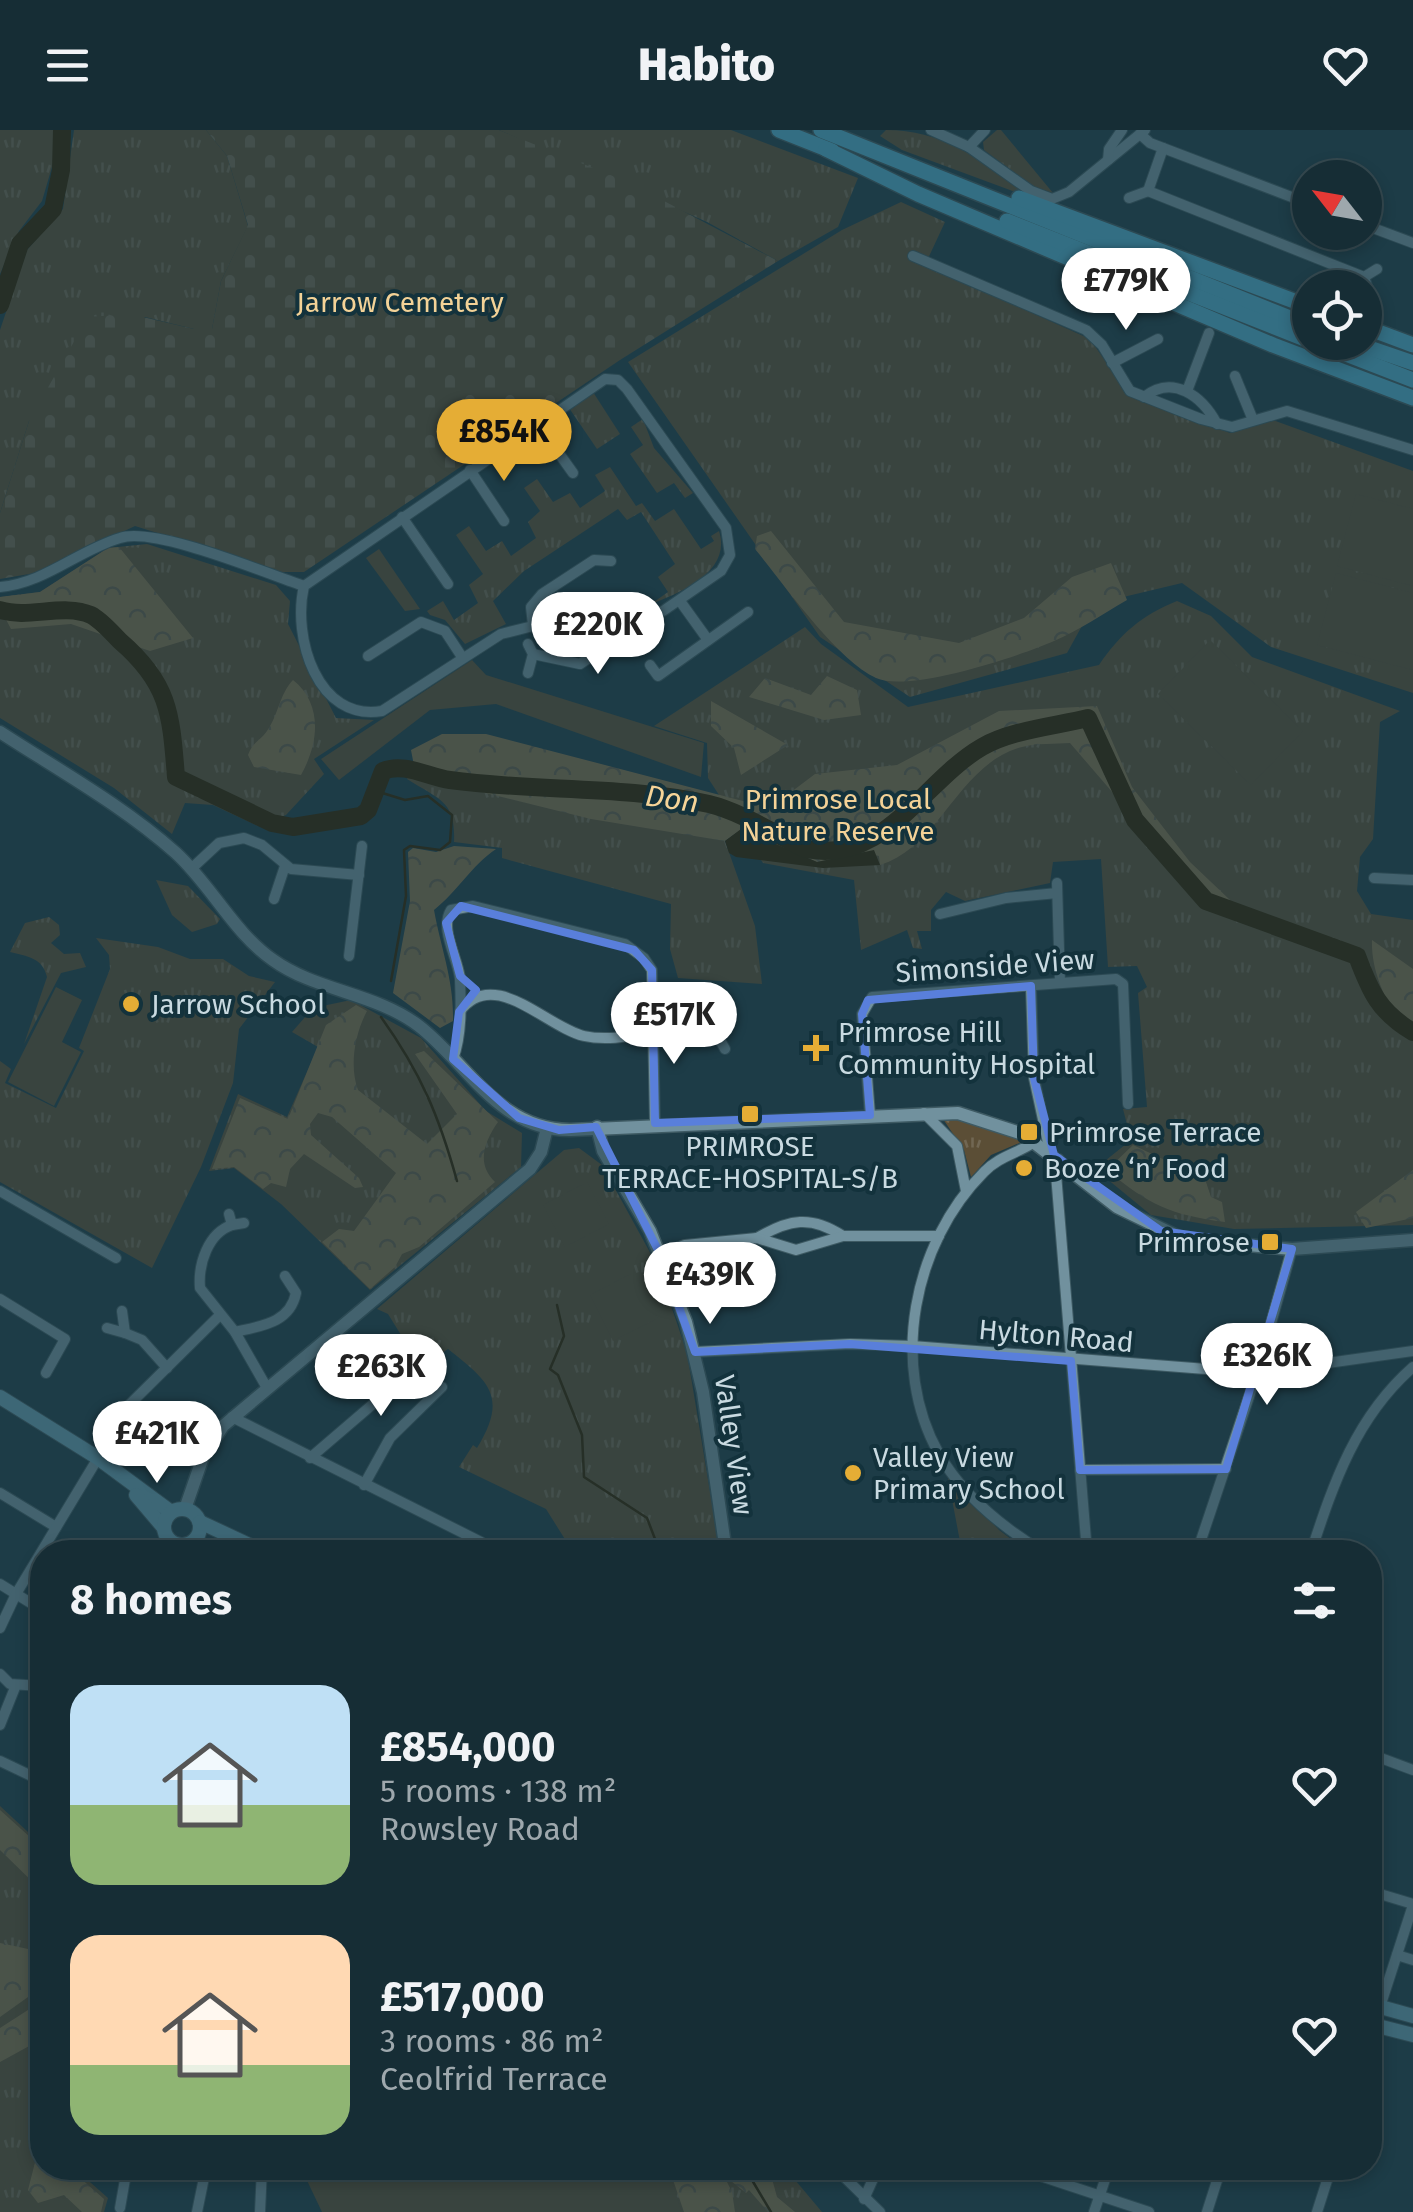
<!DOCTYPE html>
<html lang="en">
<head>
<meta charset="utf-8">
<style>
  :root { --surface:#162d35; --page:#1f353d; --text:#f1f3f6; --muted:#9ea8ad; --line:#354950; --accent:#e5ad35 }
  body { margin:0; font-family:"Fira Sans",sans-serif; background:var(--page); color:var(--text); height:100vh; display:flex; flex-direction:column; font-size:38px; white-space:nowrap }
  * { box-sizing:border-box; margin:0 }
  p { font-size:32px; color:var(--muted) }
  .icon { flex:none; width:55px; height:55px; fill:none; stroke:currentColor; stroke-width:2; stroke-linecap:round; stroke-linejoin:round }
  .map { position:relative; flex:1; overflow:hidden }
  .sheet { position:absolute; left:30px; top:1410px; width:1352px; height:640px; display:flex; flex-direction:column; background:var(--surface); border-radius:40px; box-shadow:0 5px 15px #0003,0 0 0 2px var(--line) }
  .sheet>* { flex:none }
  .needle { width:65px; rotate:301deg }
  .buttons { position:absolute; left:1292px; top:30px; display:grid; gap:20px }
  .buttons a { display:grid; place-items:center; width:90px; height:90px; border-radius:50%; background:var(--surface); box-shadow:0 5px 15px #0003,0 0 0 2px var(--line); font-size:50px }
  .price { position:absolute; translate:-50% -85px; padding:0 22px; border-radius:35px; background:#fff; color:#222; font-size:32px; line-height:65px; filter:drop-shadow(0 2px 5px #0008) }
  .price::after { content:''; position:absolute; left:50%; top:60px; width:30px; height:22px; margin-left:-15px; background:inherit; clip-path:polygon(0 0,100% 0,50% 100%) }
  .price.on { background:var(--accent); color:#111 }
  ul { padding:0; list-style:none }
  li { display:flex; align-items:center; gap:30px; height:250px; padding:0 40px }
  li span { display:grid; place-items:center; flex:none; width:280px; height:200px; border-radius:30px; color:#555 }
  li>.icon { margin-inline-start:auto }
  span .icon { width:120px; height:120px; fill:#fffc; stroke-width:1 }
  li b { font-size:42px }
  h2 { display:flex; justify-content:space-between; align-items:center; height:120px; padding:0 40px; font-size:42px }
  header { display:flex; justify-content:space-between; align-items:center; height:130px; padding:0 40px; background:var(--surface); font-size:45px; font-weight:800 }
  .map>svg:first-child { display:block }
  .grass { fill:url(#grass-tufts) }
  .forest { fill:url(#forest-crowns) }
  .cemetery { fill:url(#cemetery-stones) }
  .garden { fill:#5b4e36 }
  .water { fill:#312000 }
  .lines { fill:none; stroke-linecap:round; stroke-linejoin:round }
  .stream { stroke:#312000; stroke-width:2.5 }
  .river { stroke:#312000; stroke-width:18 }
  .minor-casing { stroke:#3e5a63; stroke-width:12 }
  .tertiary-casing { stroke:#3e5a63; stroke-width:15 }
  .secondary-casing { stroke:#3e5a63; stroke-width:16 }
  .trunk-casing { stroke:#3e5a63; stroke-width:18 }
  .minor { stroke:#71919e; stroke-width:10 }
  .tertiary { stroke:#71919e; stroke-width:12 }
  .secondary { stroke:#649baf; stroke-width:14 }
  .trunk { stroke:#4eaccc; stroke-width:15 }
  .marked { fill:none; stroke:#597fdb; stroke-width:8; stroke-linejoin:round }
  .poi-dot { fill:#e5ad35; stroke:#13323c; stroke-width:4 }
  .labels { text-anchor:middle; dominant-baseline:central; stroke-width:8; stroke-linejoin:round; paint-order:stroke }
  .park-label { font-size:28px; fill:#f3d297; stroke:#13323c }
  .street-label { font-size:28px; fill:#c9dae1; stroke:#13323c }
  .poi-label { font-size:28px; fill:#c9dae1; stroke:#13323c; text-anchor:start }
  .water-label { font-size:30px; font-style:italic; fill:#f5d498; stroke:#13323c }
</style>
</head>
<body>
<header><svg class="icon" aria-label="menu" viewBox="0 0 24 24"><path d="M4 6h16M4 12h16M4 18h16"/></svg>Habito<svg class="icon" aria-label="heart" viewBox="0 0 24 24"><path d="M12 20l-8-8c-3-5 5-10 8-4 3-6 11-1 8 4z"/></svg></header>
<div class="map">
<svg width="1413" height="2082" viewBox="0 0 1413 2082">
  <defs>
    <pattern id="grass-tufts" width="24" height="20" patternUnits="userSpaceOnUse" patternTransform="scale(2.5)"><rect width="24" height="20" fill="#5b4e36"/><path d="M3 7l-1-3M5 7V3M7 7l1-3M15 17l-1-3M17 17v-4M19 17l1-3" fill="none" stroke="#716753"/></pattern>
    <pattern id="forest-crowns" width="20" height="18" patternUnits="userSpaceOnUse" patternTransform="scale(2.5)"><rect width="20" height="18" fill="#826f4d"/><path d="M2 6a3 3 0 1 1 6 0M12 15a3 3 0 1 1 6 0" fill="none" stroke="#625a49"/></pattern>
    <pattern id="cemetery-stones" width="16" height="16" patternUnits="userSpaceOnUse" patternTransform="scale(2.5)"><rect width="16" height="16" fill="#5b4e36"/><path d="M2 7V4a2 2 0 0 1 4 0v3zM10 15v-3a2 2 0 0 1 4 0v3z" fill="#716753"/></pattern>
  </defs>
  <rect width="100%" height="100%" fill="#1e3c47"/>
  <g class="grass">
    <path d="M0,0H55L54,30L42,71L19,101L0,144Z"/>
    <path d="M74,0H206L227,26L248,96L221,151L212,199H194L145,187L29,291L0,383V200L27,120L63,79Z"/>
    <path d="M499,0H731L858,48L838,97L778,131L707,92Z"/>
    <path d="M886,0C948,0 986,34 1034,69L902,20L880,6Z"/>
    <path d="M997,0H1001L1053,63L1034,57L984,20L983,12Z"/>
    <path d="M901,72L945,92L925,135L1090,209L1128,264L1230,303L1270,289L1413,341V563L1271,517L1182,453L1094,474L1067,523L910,567L820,507L628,232L842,100Z"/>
    <path d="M593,262L620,304L597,319L569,278Z"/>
    <path d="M643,289L654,318L693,363L685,368L674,353L657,363L630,324L643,315L631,297Z"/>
    <path d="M610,337L636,376L642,373L655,391L674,379L701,419L714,411L711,406L719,401C732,441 682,462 651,474L668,462L658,447L675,434L641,382L627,390L618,379L524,441L493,471L506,494L465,514L445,490L430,485L427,481L443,471L454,490L478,473L469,455L483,444L456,405L469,396L486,421L502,411L511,426L536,408L528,392L540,381L524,358L537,349L553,372L570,363L580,378L605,361L595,345Z"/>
    <path d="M147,414L276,455L290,471L288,494L336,588L374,590L314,629L324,644L286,685L258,696L213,675L185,673L172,704L114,658L0,588V467L40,462L108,418Z"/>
    <path d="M379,419L420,479L405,481L366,428Z"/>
    <path d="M1177,471L1211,486L1252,527L1400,581L1380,592L1373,709L1360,727L1357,761L1371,784L1413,790V1095L1234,1099L1151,1085L1095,1039L1131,1010L1123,979L1147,977L1138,863L1147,857L1137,836L1108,837L1101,729L1053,732L1050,753L965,771L946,762L931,780V801H917L922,819L913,818L907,800L861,820L854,750L763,733L708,648L707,613L654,596L805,497L821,514L908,577L1099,535C1120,504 1142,485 1177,471Z"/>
    <path d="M410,643L528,673L725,711L755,796L762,854L678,848L670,819L671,774L502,728V718L454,712C456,671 440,670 407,649Z"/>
    <path d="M156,750L188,756L220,789L217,794L192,802L172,785Z"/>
    <path d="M49,787L59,795L60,805L51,813L64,824L80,823L86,837L61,843L24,914L47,847C43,828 27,826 10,822L25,793Z"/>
    <path d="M96,808L158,817L190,829H223L249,846L275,852L239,899L233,953L201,1037L152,1138L0,1052V931L11,939L5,953L56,978L84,921L79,918L110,839L109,825Z"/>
    <path d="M351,870L421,908L486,981L522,1003L521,1037L370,1160L281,1074L234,1038L209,1041L238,964L287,987L318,917L292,902L313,878Z"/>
    <path d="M954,988L1024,1011L991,1025L971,1047L964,1020L943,989Z"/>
    <path d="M579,1018L602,1035L658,1137L687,1223L720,1422H573L546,1379L459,1337L473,1315L477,1318C508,1267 490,1252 448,1219L430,1232L406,1213L388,1184L377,1179L564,1020Z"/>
    <path d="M947,1343L999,1400L1023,1418L1022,1422H962Z"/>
    <path d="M0,1676L42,1715V2038H83L82,2045L108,2068L104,2082H0Z"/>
    <path d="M659,2038H785L822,2082H672Z"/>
  </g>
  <g class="forest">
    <path d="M771,401L844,492L959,513L1024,488L1072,447L1111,433L1127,470C1103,484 1079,500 1054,511C1020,526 909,563 876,548C836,529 784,454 755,419L757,406Z"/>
    <path d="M119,417L193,508L150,521L71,494L11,499L0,478V467L40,462L108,418Z"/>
    <path d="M827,546L857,560L861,585L824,590L749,567L765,548L811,565Z"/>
    <path d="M293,550C323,574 319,613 301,645L254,637L248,625C253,612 260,611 267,601C279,584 279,565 293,550Z"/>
    <path d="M711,571L788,615L741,645L734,618L711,596Z"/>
    <path d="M1097,576L1132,657L1190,732L1230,770L1226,778L1206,771L1070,613C1055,614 1037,613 1022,617C959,633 940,717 880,735L879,726L863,722L817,732L742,699L725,711L591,689L416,646L411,620L442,604H486L770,678L815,644L897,635L999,581Z"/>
    <path d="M454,716L496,719C471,736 458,761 434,780C441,819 454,850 453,891L440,898L393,863L410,771L408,722L413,718L436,722Z"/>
    <path d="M1372,810L1413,839V902L1402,901C1387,870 1371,844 1372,810Z"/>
    <path d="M356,875L367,881C355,903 349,936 358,960L427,1014L457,984L415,924L424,921L498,992C484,1012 476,1034 495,1052L419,1117L402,1124L395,1137L370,1159L322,1112L339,1099L354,1101L396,1043L332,987L318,983L310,994L311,1005L359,1048L363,1057L355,1058L304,1024L290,1039L286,1057L271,1053L263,1059L234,1037L212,1039L240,968L288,989L326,895Z"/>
    <path d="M1133,1015L1205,1049L1211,1067L1222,1072L1225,1092C1171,1085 1149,1075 1107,1040Z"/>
    <path d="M1413,1040V1088L1366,1098L1356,1082Z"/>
    <path d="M0,1680L42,1718V1761L0,1720Z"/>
    <path d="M0,1813L42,1822V1857L0,1887Z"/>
    <path d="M42,1871V1909L0,1932V1898Z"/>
    <path d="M42,2005V2038H79L78,2046L104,2069L101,2082H82L64,2065L38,2073L28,2060Z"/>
    <path d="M669,2038H720L732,2062L735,2082H684Z"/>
    <path d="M729,2038H769L777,2067L795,2082H768L749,2060L746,2063L731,2051Z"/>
  </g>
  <path class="cemetery" d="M206,0H499L628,52L778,131L620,230L304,442H282L135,396L35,443L0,449V383L29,291L88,187L130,184L194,199H212L221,151L248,95L227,26Z"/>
  <g class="garden">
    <path d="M1356,364L1413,379V456L1337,436Z"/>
    <path d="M1336,443L1413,463V540L1317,515Z"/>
    <path d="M1210,510L1303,601L1251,655L1158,564Z"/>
    <path d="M472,530L486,545L704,613L701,647L496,574L430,580L339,650L321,629Z"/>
    <path d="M56,857L82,870L62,912L81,922L54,976L8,952Z"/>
    <path d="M587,1052L609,1094L565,1117L543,1075Z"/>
    <path d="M634,1142L658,1188L613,1211L590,1165Z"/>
    <path d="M301,2038H667L682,2082H322Z"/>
  </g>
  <path class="water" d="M741,699L817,732L874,720L880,735L823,738L736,727L729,723L725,711Z"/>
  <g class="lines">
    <g class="stream">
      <path d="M376,661L405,670L428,666L452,685L450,712L440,720L410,716L404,720L406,766L391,851"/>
      <path d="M381,887C421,943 439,986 457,1051"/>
      <path d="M557,1175L564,1206L550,1239L558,1245L582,1305L584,1347L647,1388L660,1422"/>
      <path d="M709,2038L749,2045L771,2082"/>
    </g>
    <g class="river">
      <path d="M0,175L20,114L53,79L61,40L62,0"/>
      <path d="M0,480C29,489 63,473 91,485C101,490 112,503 120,511C170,554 171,585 176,647L272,693L293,697L361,686L368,680L383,641C404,632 428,647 450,650C536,662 623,655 709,674C742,682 776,705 806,719C885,735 923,651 982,617C1011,600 1056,596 1088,588L1135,690L1206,771L1357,826C1370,861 1379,882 1413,902"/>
    </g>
    <g class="minor-casing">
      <g id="minor">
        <path d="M931,0L969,17L1031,61L1052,69L1069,62L1145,0"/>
        <path d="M1140,4L1150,13L1310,74"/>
        <path d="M969,17L985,0"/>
        <path d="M1163,18L1148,61L1364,147L1377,139"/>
        <path d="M1108,30L1109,19L1122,0"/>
        <path d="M1129,68L1148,61"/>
        <path d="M1365,95L1413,113"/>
        <path d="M913,126L1086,200L1102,215L1130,261L1201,289L1232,297L1287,281L1413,320"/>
        <path d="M1364,147L1370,165"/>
        <path d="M1112,233L1158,209"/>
        <path d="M1235,246L1253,290"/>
        <path d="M605,249L618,250L627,259L726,398L730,425L721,441L663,481L635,488L541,494L501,504L382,581C317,592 292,507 304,456Z"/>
        <path d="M1187,261L1209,203"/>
        <path d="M1144,267C1173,244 1202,266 1217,294"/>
        <path d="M538,294L573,343"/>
        <path d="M470,340L504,391"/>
        <path d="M402,387L448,454"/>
        <path d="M0,457C45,453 77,421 120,408C154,396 265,443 304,456"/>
        <path d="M680,471L708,510"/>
        <path d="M533,495L531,477L542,464L594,430L611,431"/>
        <path d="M533,524L580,534L610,514L614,490"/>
        <path d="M368,526L421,492L445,501L462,527"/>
        <path d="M650,535L658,546L748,482"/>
        <path d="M528,543L533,524L528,514"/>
        <path d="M191,739L219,713L244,708L262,715L291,739L359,745"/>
        <path d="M1374,748L1413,750"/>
        <path d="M1057,753L1060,853"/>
        <path d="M274,769L285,736"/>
        <path d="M940,784L1006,768L1057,763"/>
        <path d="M349,826L362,716"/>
        <path d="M1031,856L1034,948L1050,1022"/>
        <path d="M460,881C494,836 546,897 584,906C607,911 630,906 653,902"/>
        <path d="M653,881L706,885L725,919"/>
        <path d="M453,929C462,905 461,874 460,849C458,828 439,799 451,780L473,776L625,814L644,828L652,840L655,993"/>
        <path d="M924,983L957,1016L966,1061"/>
        <path d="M870,985L862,884L872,867L1116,849L1123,854L1128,974"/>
        <path d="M1036,1011C1019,1023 999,1026 984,1042C913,1113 889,1235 939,1324C963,1366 1002,1397 1043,1422"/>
        <path d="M1059,1029L1056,1044L1087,1422"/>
        <path d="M0,1061L116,1128"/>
        <path d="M229,1084L232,1095L244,1093"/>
        <path d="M232,1095C208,1103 198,1134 200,1158L235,1202L267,1258"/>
        <path d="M757,1108C789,1089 811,1085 843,1106"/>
        <path d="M660,1124L685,1115L757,1108L796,1120L843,1106H939"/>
        <path d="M0,1169L65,1209L46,1243"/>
        <path d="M107,1198L125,1203L122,1181"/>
        <path d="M235,1202C261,1196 290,1193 296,1163L285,1146"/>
        <path d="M125,1203L142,1210L167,1238"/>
        <path d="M695,1222L850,1214L912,1216L1257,1243L1413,1221"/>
        <path d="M232,1287L481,1412L490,1422"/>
        <path d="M155,1323L123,1301L129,1275L220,1185"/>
        <path d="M310,1328L401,1250"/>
        <path d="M1080,1340L1226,1339"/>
        <path d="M364,1355L390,1308L442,1257"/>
        <path d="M0,1363L56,1397"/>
        <path d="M172,1422L173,1413"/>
        <path d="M1197,1422L1257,1243L1292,1119"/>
        <path d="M1311,1422C1334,1352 1356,1287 1413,1237"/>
        <path d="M0,1454L42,1480"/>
        <path d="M0,1498L16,1464L98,1328"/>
        <path d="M0,1544L10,1554L42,1556"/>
        <path d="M0,1595L16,1555"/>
        <path d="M1370,1624L1413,1640"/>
        <path d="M0,1631L42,1651"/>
        <path d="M1370,1761L1413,1774"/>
        <path d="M1397,1825L1413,1830"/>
        <path d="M1380,1877L1413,1775"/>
        <path d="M1370,1912L1375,1895"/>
        <path d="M835,2038L880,2082"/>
        <path d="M1016,2038L1149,2082"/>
        <path d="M864,2069L878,2038"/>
        <path d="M120,2078L127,2038"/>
        <path d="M197,2082L206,2038"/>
        <path d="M260,2082L262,2038"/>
        <path d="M1094,2082L1109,2038"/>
        <path d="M1207,2082L1221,2038"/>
        <path d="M1317,2082L1331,2038"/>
      </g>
    </g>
    <g class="tertiary-casing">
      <g id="tertiary">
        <path d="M0,602C60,641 122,675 176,723C211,755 234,803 273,830C316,861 376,863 419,896C468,934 499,1001 571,1000L958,983L1023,1004L1117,1077L1183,1109L1292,1119L1413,1110"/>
        <path d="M597,997L603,1021L650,1101L686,1192L703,1262L726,1422"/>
        <path d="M185,1379L203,1327L223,1296L530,1039L541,1022L547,998"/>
      </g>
    </g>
    <g class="secondary-casing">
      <g id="secondary">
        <path d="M0,1267L98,1328L171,1382"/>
        <path d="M136,1365L164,1398"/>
        <circle cx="182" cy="1397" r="18"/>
        <path d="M200,1392L264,1422"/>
        <path d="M191,1414L214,1422"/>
        <path d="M1370,1874L1413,1886"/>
        <path d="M1370,1894L1413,1905"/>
      </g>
    </g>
    <g class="trunk-casing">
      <g id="trunk">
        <path d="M779,0L832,21"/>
        <path d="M821,0L1310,196"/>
        <path d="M826,19L918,64L1273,215L1413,268"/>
        <path d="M1019,68L1310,177"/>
        <path d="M1007,91L1310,211"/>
        <path d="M1365,197L1413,215"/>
        <path d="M1315,212L1413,250"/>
        <path d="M1352,212L1413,233"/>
      </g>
    </g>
    <use href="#minor" class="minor"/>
    <use href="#tertiary" class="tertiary"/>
    <use href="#secondary" class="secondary"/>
    <use href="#trunk" class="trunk"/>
  </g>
  <path d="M0 0H1413V2082H0ZM461,776L634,820L652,840L655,993L870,985L862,884L868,870L1031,856L1034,948L1054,1025L1161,1101L1292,1119L1226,1339L1080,1340L1071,1231L850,1214L695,1222L660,1124L596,997L559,1000L519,988L453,929L459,882L476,860L460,846L446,793Z" fill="#1e3c47" fill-opacity=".55" fill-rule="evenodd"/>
  <path class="marked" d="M461,776L634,820L652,840L655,993L870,985L862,884L868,870L1031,856L1034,948L1054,1025L1161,1101L1292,1119L1226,1339L1080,1340L1071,1231L850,1214L695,1222L660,1124L596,997L559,1000L519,988L453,929L459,882L476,860L460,846L446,793Z"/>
  <g class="poi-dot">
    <circle cx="131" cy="874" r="10"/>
    <path d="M811 903h10v10h10v10h-10v10h-10v-10h-10v-10h10z"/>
    <rect x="740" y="974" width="20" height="20" rx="5"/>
    <rect x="1019" y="992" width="20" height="20" rx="5"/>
    <circle cx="1024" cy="1038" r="10"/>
    <rect x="1260" y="1102" width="20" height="20" rx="5"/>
    <circle cx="853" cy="1343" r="10"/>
  </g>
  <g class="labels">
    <g class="park-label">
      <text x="400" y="172">Jarrow Cemetery</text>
      <text x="838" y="669">Primrose Local<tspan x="838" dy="32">Nature Reserve</tspan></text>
    </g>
    <g class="street-label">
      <text transform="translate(995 836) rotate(-4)">Simonside View</text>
      <text transform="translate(1056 1206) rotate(5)">Hylton Road</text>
      <text transform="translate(734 1315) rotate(82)">Valley View</text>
    </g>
    <g class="poi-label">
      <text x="151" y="874">Jarrow School</text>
      <text x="838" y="902">Primrose Hill<tspan x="838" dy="32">Community Hospital</tspan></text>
      <text x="1049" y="1002">Primrose Terrace</text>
      <text x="750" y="1016" text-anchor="middle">PRIMROSE<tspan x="750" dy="32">TERRACE-HOSPITAL-S/B</tspan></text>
      <text x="1044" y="1038">Booze ‘n’ Food</text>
      <text x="1250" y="1112" text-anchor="end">Primrose</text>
      <text x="873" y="1327">Valley View<tspan x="873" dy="32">Primary School</tspan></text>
    </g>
    <g class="water-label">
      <text transform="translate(672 669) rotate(8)">Don</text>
    </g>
  </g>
</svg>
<div class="buttons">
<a><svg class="needle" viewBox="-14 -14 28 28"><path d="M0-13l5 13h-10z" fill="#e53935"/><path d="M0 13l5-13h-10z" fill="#9ea8ad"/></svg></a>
<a><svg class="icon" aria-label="locate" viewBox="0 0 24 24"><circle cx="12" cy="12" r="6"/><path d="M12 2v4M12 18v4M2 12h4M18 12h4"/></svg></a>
</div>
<b class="price" style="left:1126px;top:203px">£779K</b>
<b class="price on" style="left:504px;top:354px">£854K</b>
<b class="price" style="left:598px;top:547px">£220K</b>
<b class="price" style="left:674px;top:937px">£517K</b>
<b class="price" style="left:710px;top:1197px">£439K</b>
<b class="price" style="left:1267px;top:1278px">£326K</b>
<b class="price" style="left:381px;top:1289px">£263K</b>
<b class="price" style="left:157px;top:1356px">£421K</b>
<section class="sheet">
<h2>8 homes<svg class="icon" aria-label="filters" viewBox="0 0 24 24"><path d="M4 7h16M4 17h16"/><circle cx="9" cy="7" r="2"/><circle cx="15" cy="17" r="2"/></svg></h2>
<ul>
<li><span style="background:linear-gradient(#bfe0f5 60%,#8fb573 0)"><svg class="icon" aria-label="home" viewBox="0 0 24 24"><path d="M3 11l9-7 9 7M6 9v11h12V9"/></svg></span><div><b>£854,000</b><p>5 rooms · 138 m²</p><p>Rowsley Road</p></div><svg class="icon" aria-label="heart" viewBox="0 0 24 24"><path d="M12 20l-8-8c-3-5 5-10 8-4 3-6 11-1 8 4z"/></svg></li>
<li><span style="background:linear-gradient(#ffd9b3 65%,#8fb573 0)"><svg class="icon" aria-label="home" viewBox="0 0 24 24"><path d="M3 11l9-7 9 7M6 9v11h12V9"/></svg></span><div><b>£517,000</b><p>3 rooms · 86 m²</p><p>Ceolfrid Terrace</p></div><svg class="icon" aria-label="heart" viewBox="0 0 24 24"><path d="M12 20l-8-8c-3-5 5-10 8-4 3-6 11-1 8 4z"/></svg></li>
</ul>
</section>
</div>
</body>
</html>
